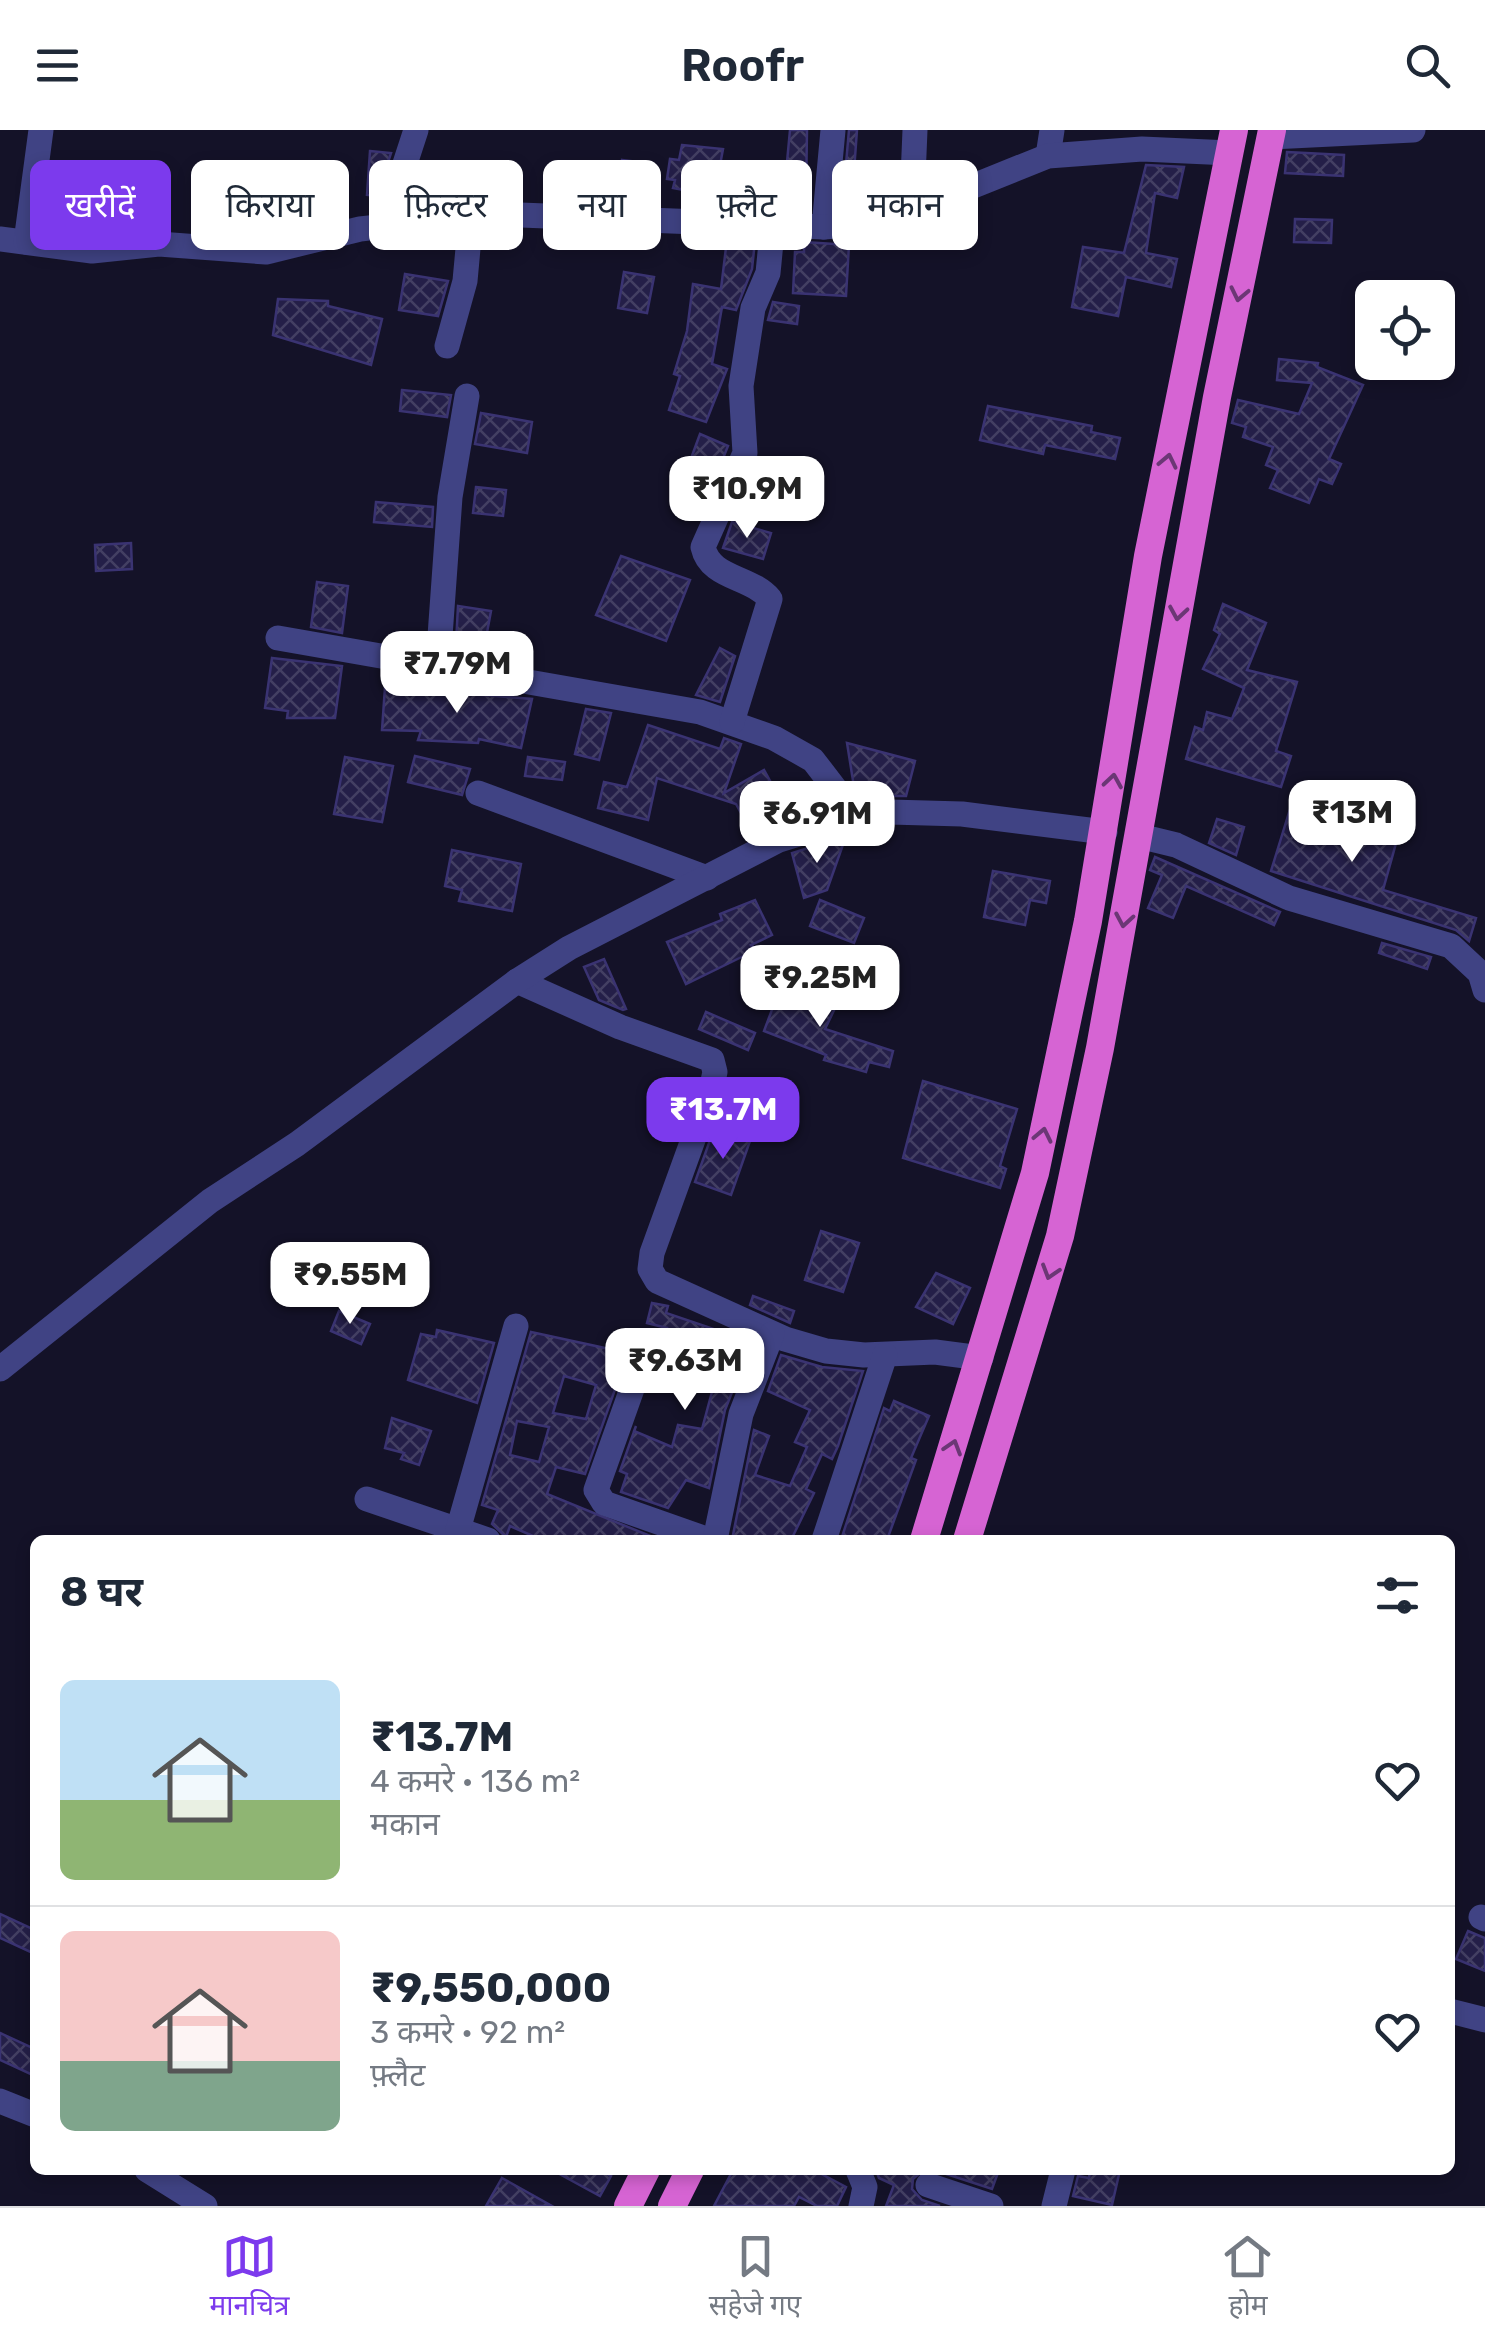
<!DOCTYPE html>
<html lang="hi">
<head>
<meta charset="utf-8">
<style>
  :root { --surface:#fff; --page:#f2f2f3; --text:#1f2937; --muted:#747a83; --line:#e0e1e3; --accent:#7c3aed }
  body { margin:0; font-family:Rubik,"Noto Sans Devanagari",sans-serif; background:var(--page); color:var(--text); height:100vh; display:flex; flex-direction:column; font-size:38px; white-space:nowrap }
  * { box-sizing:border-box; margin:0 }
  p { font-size:32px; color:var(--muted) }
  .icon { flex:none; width:55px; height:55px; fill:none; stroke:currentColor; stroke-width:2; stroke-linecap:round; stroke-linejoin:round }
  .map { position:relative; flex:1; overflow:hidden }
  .side { position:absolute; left:30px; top:1405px; width:1425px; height:640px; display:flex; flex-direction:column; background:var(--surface); border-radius:15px; box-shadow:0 5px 15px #0003 }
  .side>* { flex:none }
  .guide { position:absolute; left:30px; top:30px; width:1425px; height:90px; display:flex; gap:20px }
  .fabs { position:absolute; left:1355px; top:150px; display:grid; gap:20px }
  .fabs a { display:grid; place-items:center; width:100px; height:100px; border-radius:15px; background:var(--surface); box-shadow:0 5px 15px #0003; font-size:50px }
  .price { position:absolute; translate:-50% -85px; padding:0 22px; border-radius:20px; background:#fff; color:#222; font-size:32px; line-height:65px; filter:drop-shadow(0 2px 5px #0008) }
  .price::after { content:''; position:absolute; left:50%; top:60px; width:30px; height:22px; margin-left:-15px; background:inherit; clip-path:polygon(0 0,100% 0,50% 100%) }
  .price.on { background:var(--accent); color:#fff }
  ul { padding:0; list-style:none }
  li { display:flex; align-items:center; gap:30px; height:250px; padding:0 30px }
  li+li { border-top:2px solid var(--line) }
  li span { display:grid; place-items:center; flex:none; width:280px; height:200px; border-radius:15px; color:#555 }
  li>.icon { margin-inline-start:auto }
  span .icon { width:120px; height:120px; fill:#fffc; stroke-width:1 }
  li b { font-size:42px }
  h2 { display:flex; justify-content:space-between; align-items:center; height:120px; padding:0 30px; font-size:42px }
  .pill { padding:0 35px; border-radius:15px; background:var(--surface); box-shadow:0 5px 15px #0003; font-size:35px; line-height:90px }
  .pill.on { background:var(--accent); color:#fff }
  header { display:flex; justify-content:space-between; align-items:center; height:130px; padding:0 30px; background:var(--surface); font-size:45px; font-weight:600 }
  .dock { display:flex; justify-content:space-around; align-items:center; height:140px; border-top:2px solid var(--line); background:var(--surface); font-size:28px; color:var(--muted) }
  .dock a { display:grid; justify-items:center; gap:5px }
  .dock .on { color:var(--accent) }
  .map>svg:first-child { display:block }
  .building { fill:url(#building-cross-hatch); stroke:#3a3372; stroke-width:2.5; fill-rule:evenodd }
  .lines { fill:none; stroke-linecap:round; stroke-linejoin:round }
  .minor { stroke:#404384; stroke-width:25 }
  .trunk { stroke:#d664d3; stroke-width:28 }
  .oneway { stroke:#6b3775 }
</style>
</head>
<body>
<header><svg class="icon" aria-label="menu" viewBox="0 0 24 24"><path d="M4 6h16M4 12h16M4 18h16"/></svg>Roofr<svg class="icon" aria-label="search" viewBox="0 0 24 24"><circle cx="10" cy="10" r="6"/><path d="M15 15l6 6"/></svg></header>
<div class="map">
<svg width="1485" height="2076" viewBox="0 0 1485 2076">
  <defs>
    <pattern id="building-cross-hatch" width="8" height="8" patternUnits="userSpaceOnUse" patternTransform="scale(2.5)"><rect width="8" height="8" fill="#241f48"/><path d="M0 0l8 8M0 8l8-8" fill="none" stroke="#433f63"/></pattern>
  </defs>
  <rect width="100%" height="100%" fill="#141228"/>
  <g class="building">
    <path d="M790,0H807L806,66L784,64Z"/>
    <path d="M849,0H857L852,69L843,68Z"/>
    <path d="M682,15L723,19L713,73L689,67V61L673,58L675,50L667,49L670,29L679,30Z"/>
    <path d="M370,21L391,23L377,66L367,65Z"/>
    <path d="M1287,22L1344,25L1343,46L1285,43Z"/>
    <path d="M622,30L639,32L634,68L617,66Z"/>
    <path d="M1146,35L1184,37L1177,68L1155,63L1146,123L1177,129L1171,157L1126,147L1118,186L1072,177L1083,117L1124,123Z"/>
    <path d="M1295,89L1332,90L1331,113L1294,112Z"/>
    <path d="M727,109L755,111L752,139L736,180L722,177L712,234L727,239L706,292L669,280L680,246L674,244L687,201L693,154L721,159Z"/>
    <path d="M804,112L849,115L846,166L793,163L795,122H804Z"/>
    <path d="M624,142L654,147L647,183L618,178Z"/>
    <path d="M405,144L448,151L438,186L399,180Z"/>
    <path d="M278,169L328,171V176L382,189L371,235L273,205Z"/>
    <path d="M773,172L799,176L797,194L768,190Z"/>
    <path d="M1279,229L1318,233L1317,237L1363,255L1329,329L1341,334L1332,354L1319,349L1309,373L1270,358L1278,340L1266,335L1273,317L1243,307L1246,297L1232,293L1238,270L1299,284L1312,253L1277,250Z"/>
    <path d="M402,260L451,265L447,287L400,281Z"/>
    <path d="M988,276L1092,296L1091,302L1120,308L1115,329L1045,315L1043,324L980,310Z"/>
    <path d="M481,283L532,292L527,323L475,314Z"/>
    <path d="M700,304L728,316L712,356L703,353L701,360L682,353Z"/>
    <path d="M476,357L506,360L503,386L473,383Z"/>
    <path d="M376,372L433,377L432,397L374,392Z"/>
    <path d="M732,392L771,403L763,429L723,418Z"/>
    <path d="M131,413L132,439L96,441L95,415Z"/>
    <path d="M621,426L690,450L666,511L596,485Z"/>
    <path d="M317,452L348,456L342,503L311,497Z"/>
    <path d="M1223,474L1266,493L1247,540L1297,552L1276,621L1291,626L1281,657L1186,629L1195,597L1203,600L1207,582L1232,589L1244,558L1203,539L1220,504L1214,500Z"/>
    <path d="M458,476L491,481L484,519L456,514Z"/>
    <path d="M720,518L735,526L720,572L696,565Z"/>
    <path d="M272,528L342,536L335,588H287L288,581L265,578Z"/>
    <path d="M385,557L532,569L521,618L479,609L478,613L418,610L421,601L382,600Z"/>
    <path d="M586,579L611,583L599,630L575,624Z"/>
    <path d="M648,595L720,619L724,608L741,614L724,663L764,640L789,685L753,705L736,674L657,648L648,690L598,678L604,652L627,657Z"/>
    <path d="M847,613L915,631L906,666H861L854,657Z"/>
    <path d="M415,626L470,639L462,665L408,652Z"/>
    <path d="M345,627L393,636L382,692L334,684Z"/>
    <path d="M528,627L565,632L562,650L525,646Z"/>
    <path d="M1291,676L1398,706L1383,760L1476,788L1469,811L1456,800L1271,741Z"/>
    <path d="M1217,689L1244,697L1236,725L1209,713Z"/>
    <path d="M846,706L827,760L804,768L792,723Z"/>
    <path d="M452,720L521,734L512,781L459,771L462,760L445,756Z"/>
    <path d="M1155,727L1280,782L1274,795L1186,756L1173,788L1148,778L1162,745L1150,740Z"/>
    <path d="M993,741L1050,751L1046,773L1030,770L1025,795L984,787Z"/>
    <path d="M755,770L772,805L751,815L756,820L686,854L667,812L722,790L720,784Z"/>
    <path d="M820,770L864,788L854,813L810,796Z"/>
    <path d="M1382,813L1431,827L1427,839L1379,823Z"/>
    <path d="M604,829L626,879L623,880L599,870L584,837Z"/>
    <path d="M782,853L837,874L825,899L893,921L889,937L869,932L866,942L824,930L826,925L764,901Z"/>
    <path d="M706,882L755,903L748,920L699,899Z"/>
    <path d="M923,951L1017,979L1000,1036L1006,1039L1000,1058L903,1028Z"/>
    <path d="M714,999L750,1011L731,1065L695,1052Z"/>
    <path d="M821,1101L859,1113L843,1162L805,1150Z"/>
    <path d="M936,1143L970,1158L953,1194L916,1177Z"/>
    <path d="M753,1166L794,1181L790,1193L750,1175Z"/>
    <path d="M652,1173L668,1176L666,1183L752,1212L725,1280L709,1358L686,1350L668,1378L621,1362L627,1344L620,1341L636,1296L634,1301L672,1317L678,1295L702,1299L717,1243L683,1230L681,1236L659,1229L667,1198L647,1193Z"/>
    <path d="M339,1181L370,1194L361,1214L331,1201Z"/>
    <path d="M437,1200L494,1213L477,1273L408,1250L421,1204L436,1207Z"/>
    <path d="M531,1202L628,1223L585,1344L556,1337L547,1364L660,1410H542L510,1396L506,1407L492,1394L498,1380L482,1375ZM564,1246L596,1255L586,1289L553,1283ZM517,1291L549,1297L539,1332L510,1325Z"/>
    <path d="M781,1225L822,1237L863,1241L838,1316L832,1329L822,1324L806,1359L814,1363L791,1410H732L754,1300L769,1306L755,1345L790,1356L807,1317L795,1312L810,1280L768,1261Z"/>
    <path d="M894,1271L929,1286L911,1328L916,1330L887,1410H841L884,1278L890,1281Z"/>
    <path d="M392,1288L431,1301L419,1335L401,1329L404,1323L385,1318Z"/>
    <path d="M0,1784L35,1800V1824L0,1808Z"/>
    <path d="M1468,1801L1485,1808V1841L1456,1829Z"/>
    <path d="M0,1903L35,1919V1946L0,1930Z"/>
    <path d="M552,2040H599L611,2046L600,2066Z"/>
    <path d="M733,2040H814L846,2057L837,2076H817L799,2067L794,2076H714Z"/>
    <path d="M876,2040H923L913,2049L912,2059L922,2070L940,2076H886L894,2055L879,2048Z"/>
    <path d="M934,2040H999L992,2059Z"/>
    <path d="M1090,2040H1120L1112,2075L1073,2066L1078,2046L1089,2048Z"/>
    <path d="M502,2048L552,2076H486Z"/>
  </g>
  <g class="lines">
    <g class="minor">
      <path d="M1271,7L1413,0"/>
      <path d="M1048,26L1052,0"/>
      <path d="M912,72L915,0"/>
      <path d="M824,97L833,0"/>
      <path d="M384,98L416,0"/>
      <path d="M0,109L92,121L159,114L266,122L360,99L496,84L824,97L870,93L912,72L961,61L1048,26L1142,19L1230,23"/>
      <path d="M26,112L41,0"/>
      <path d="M447,216L465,151L471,86"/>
      <path d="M278,508L700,582L774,608L813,630L856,686"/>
      <path d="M438,534L450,367L467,266"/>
      <path d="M732,592L770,469C751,446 710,449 703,417L745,323L741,256L753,178L768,143L773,92"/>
      <path d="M478,663L707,748"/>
      <path d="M1139,706L1176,715L1289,768L1451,816L1480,843L1485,860"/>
      <path d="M517,851L620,897L712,930L715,942L711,960L652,1123L650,1139L657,1151L785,1209L826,1221L864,1225L935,1222L981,1228"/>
      <path d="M643,1228L596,1360L604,1373L709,1410"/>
      <path d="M0,1239L210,1071L297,1014L517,851L569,818L779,710L856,686L890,682L962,684L1105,702"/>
      <path d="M367,1369L488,1410"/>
      <path d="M458,1400L516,1196"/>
      <path d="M715,1410L741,1284L772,1204"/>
      <path d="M824,1410L885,1225"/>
      <path d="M1481,1787L1485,1789"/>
      <path d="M1450,1881L1485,1890"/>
      <path d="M0,1971L35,1985"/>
      <path d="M147,2040L205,2076"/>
      <path d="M858,2040L865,2057L861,2076"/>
      <path d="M928,2055L991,2076"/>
      <path d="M1054,2076L1063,2040"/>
    </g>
    <g class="trunk">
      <path d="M924,1410L1035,1043L1088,791L1148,426L1234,0"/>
      <path d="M967,1410L1060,1106L1100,918L1217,267L1272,0"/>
      <path d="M628,2076L646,2040"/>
      <path d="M672,2076L690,2040"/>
    </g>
  </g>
  <defs><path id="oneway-chevron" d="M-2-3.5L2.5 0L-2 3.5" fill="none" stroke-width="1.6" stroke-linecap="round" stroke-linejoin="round" transform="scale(2.5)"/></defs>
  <g class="oneway">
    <use href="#oneway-chevron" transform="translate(1239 164) rotate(102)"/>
    <use href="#oneway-chevron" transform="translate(1168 331) rotate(-78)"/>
    <use href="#oneway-chevron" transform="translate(1178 483) rotate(99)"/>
    <use href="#oneway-chevron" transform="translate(1113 651) rotate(-81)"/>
    <use href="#oneway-chevron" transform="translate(1124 790) rotate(100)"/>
    <use href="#oneway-chevron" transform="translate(1043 1005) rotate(-78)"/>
    <use href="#oneway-chevron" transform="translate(1050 1142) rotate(107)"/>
    <use href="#oneway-chevron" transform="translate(953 1317) rotate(-73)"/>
  </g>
</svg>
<div class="fabs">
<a><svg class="icon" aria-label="locate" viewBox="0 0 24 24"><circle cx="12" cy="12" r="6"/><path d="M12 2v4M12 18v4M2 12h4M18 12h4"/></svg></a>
</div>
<b class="price" style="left:747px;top:411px">₹10.9M</b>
<b class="price" style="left:457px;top:586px">₹7.79M</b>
<b class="price" style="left:1352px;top:735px">₹13M</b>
<b class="price" style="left:817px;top:736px">₹6.91M</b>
<b class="price" style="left:820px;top:900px">₹9.25M</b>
<b class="price on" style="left:723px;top:1032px">₹13.7M</b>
<b class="price" style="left:350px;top:1197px">₹9.55M</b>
<b class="price" style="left:685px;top:1283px">₹9.63M</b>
<div class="guide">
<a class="pill on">खरीदें</a>
<a class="pill">किराया</a>
<a class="pill">फ़िल्टर</a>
<a class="pill">नया</a>
<a class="pill">फ़्लैट</a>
<a class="pill">मकान</a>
</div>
<section class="side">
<h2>8 घर<svg class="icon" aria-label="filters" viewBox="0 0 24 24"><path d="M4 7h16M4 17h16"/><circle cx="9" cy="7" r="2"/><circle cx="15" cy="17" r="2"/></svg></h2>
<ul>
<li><span style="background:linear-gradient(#bfe0f5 60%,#8fb573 0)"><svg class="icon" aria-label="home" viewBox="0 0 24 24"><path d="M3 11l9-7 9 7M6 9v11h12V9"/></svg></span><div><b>₹13.7M</b><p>4 कमरे · 136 m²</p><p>मकान</p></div><svg class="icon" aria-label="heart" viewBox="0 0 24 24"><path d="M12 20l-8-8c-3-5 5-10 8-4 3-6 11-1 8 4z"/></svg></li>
<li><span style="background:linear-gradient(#f6c9c9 65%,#7fa58c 0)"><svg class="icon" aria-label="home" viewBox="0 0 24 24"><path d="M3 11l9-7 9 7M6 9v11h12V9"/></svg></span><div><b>₹9,550,000</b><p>3 कमरे · 92 m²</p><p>फ़्लैट</p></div><svg class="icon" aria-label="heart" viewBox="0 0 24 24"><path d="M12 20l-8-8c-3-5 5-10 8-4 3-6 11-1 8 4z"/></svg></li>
</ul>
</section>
</div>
<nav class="dock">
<a class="on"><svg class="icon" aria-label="map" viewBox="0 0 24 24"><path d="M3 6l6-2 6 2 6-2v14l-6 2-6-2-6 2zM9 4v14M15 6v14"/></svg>मानचित्र</a>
<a><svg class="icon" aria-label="saved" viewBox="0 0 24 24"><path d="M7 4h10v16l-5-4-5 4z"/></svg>सहेजे गए</a>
<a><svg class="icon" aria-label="home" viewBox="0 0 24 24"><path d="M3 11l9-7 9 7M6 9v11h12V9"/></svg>होम</a>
</nav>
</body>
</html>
